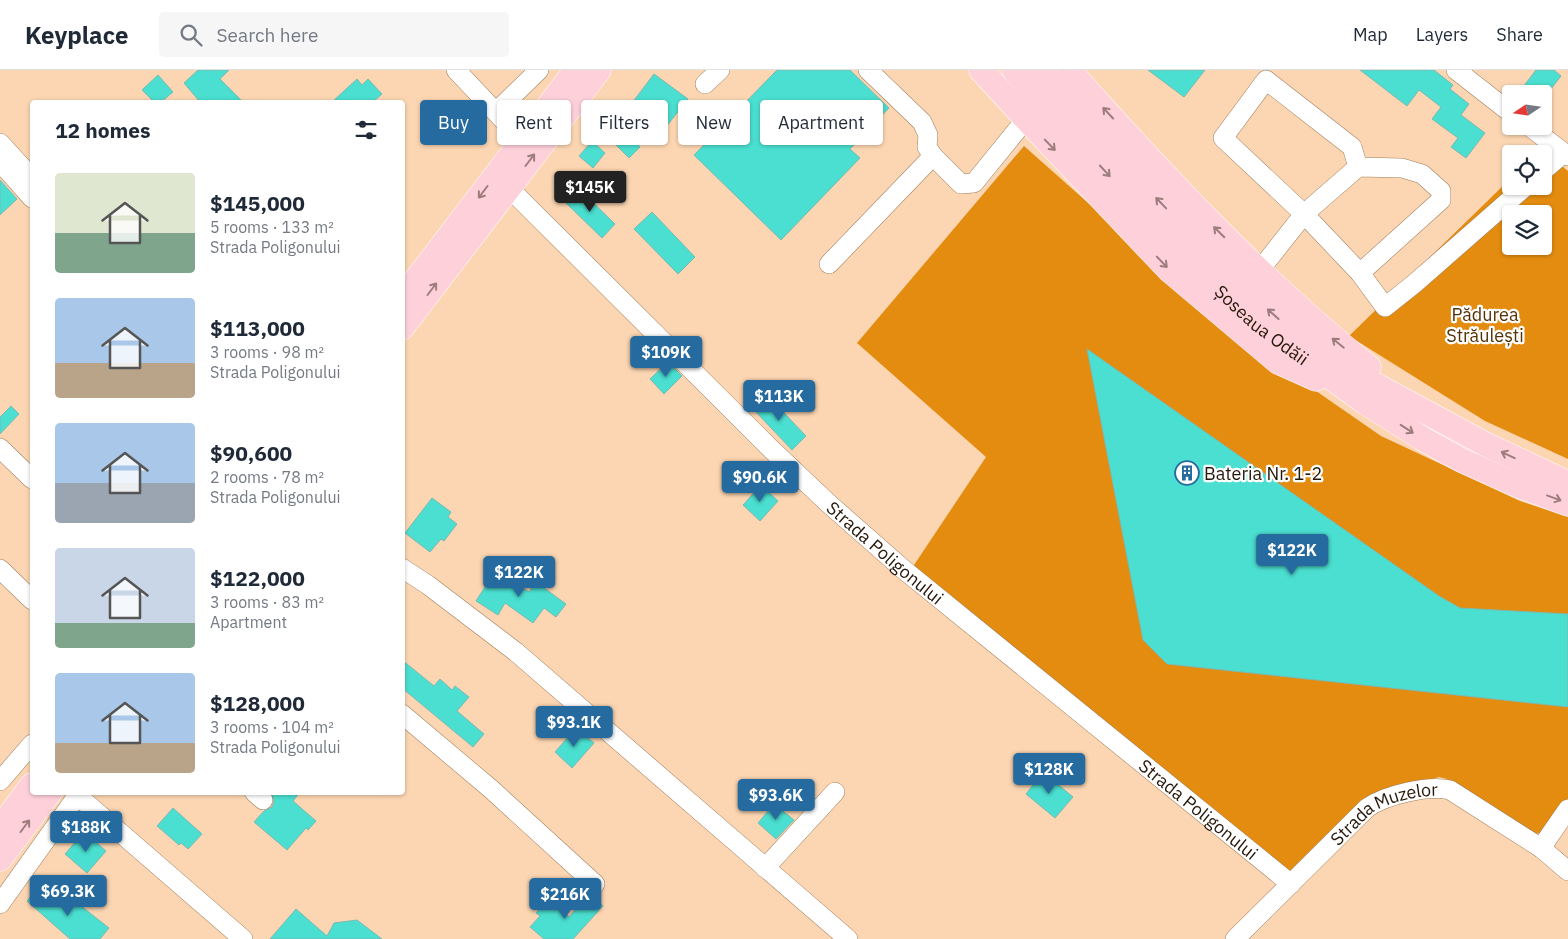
<!DOCTYPE html>
<html lang="en">
<head>
<meta charset="utf-8">
<style>
  :root { --surface:#fff; --page:#f6f6f7; --text:#1f2937; --muted:#747a83; --line:#e0e1e3; --accent:#266b9f }
  body { margin:0; font-family:"IBM Plex Sans",sans-serif; background:var(--page); color:var(--text); height:100vh; display:flex; flex-direction:column; font-size:19px; white-space:nowrap }
  * { box-sizing:border-box; margin:0 }
  p { font-size:16px; color:var(--muted) }
  .icon { flex:none; width:28px; height:28px; fill:none; stroke:currentColor; stroke-width:2; stroke-linecap:round; stroke-linejoin:round }
  .map { position:relative; flex:1; overflow:hidden }
  .side { position:absolute; left:30px; top:30px; width:375px; height:695px; display:flex; flex-direction:column; background:var(--surface); border-radius:5px; box-shadow:0 1px 4px #0004 }
  .side>* { flex:none }
  .top-card { position:absolute; left:420px; top:30px; width:475px; height:45px; display:flex; gap:10px }
  .needle { width:32px; rotate:257deg }
  .controls { position:absolute; left:1502px; top:15px; display:grid; gap:10px }
  .controls a { display:grid; place-items:center; width:50px; height:50px; border-radius:5px; background:var(--surface); box-shadow:0 1px 4px #0004; font-size:25px }
  .price { position:absolute; translate:-50% -42px; padding:0 11px; border-radius:5px; background:var(--accent); color:#fff; font-size:16px; line-height:32px; filter:drop-shadow(0 1px 2px #0008) }
  .price::after { content:''; position:absolute; left:50%; top:30px; width:15px; height:11px; margin-left:-8px; background:inherit; clip-path:polygon(0 0,100% 0,50% 100%) }
  .price.current { background:#222; color:#fff }
  ul { padding:0; list-style:none }
  li { display:flex; align-items:center; gap:15px; height:125px; padding:0 25px }
  li span { display:grid; place-items:center; flex:none; width:140px; height:100px; border-radius:5px; color:#555 }
  li>.icon { margin-inline-start:auto }
  span .icon { width:60px; height:60px; fill:#fffc; stroke-width:1 }
  li b { font-size:21px }
  h2 { display:flex; justify-content:space-between; align-items:center; height:60px; padding:0 25px; font-size:21px }
  .chip { padding:0 18px; border-radius:5px; background:var(--surface); box-shadow:0 1px 4px #0004; font-size:18px; line-height:45px }
  .chip.current { background:var(--accent); color:#fff }
  header { display:flex; align-items:center; gap:30px; box-sizing:border-box; height:70px; padding:0 25px; background:var(--surface); border-bottom:1px solid var(--line) }
  header strong { font-size:24px }
  nav { display:flex; gap:28px; margin-inline-start:auto; font-size:18px }
  .search { width:350px; height:45px; background:var(--page); display:flex; align-items:center; gap:12px; box-sizing:border-box; padding:0 18px; border-radius:5px; color:var(--muted); font-size:19px }
  .map>svg:first-child { display:block }
  .forest { fill:#e48c0f; fill-rule:evenodd }
  .building { fill:#4adfd0; stroke:#7cb9b1 }
  .lines { fill:none; stroke-linecap:round; stroke-linejoin:round }
  .minor-casing { stroke:#9e7c5a; stroke-width:20 }
  .major-casing { stroke:#fff; stroke-width:25 }
  .minor { stroke:#fff; stroke-width:19 }
  .major { stroke:#fed0da; stroke-width:24 }
  .oneway { stroke:#9d7d7c }
  .labels { text-anchor:middle; dominant-baseline:central; stroke-width:4.5; stroke-linejoin:round; paint-order:stroke }
  .park-label { font-size:18px; fill:#553105; stroke:#fff }
  .street-label { font-size:18px; fill:#26180a; stroke:#fff }
  .poi-label { font-size:18px; fill:#26180a; stroke:#fff; text-anchor:start }
</style>
</head>
<body>
<header>
<strong>Keyplace</strong>
<div class="search"><svg class="icon" aria-label="search" viewBox="0 0 24 24"><circle cx="10" cy="10" r="6"/><path d="M15 15l6 6"/></svg>Search here</div>
<nav><a>Map</a><a>Layers</a><a>Share</a></nav>
</header>
<div class="map">
<svg width="1568" height="869" viewBox="0 0 1568 869">
  <rect width="100%" height="100%" fill="#fcd6b2"/>
  <g class="forest">
    <path d="M1024,76L1148,186L1280,296L1381,366L1520,431L1568,447V731L1541,764L1531,762L1447,709L1439,707L1362,730L1284,809L912,498L986,387L857,273Z"/>
    <path d="M1541,79L1568,101V389L1485,351L1349,266L1511,108V116H1544V84H1536ZM1511,144H1544V176H1511Z"/>
  </g>
  <g class="building">
    <path d="M198,0H229L220,9L243,32H200L184,13Z"/>
    <path d="M777,0H850L889,38L850,79L860,88L781,170L694,85Z"/>
    <path d="M1148,0H1205L1184,27Z"/>
    <path d="M1360,0H1434L1453,15L1450,19L1469,34L1461,45L1485,63L1466,88L1451,77L1458,68L1432,49L1441,37L1419,20L1407,36Z"/>
    <path d="M1536,0H1554L1561,6L1547,24H1532L1523,17Z"/>
    <path d="M654,4L688,29L662,62L629,37Z"/>
    <path d="M158,5L173,22L161,32H154L142,20Z"/>
    <path d="M357,9L362,15L368,9L382,24L373,32H332Z"/>
    <path d="M620,57L640,77L629,88L609,68Z"/>
    <path d="M592,71L605,83L593,98L579,86Z"/>
    <path d="M0,110L17,129L0,145Z"/>
    <path d="M578,118L615,154L602,168L564,131Z"/>
    <path d="M652,142L695,187L678,204L634,159Z"/>
    <path d="M1087,279L1439,526L1460,538L1568,544V637L1167,594L1143,570Z"/>
    <path d="M668,292L682,306L664,324L650,309Z"/>
    <path d="M767,325L806,366L792,380L753,339Z"/>
    <path d="M11,336L19,344L0,364V347Z"/>
    <path d="M761,415L778,431L760,451L743,435Z"/>
    <path d="M432,428L451,442L448,447L457,454L444,471L441,469L430,482L405,463Z"/>
    <path d="M495,501L529,522L536,512L566,534L556,547L544,538L533,553L505,533L498,545L476,531Z"/>
    <path d="M402,590L434,616L440,609L452,620L455,616L469,627L457,641L484,664L473,677L402,618Z"/>
    <path d="M576,658L594,673L572,698L555,682Z"/>
    <path d="M1043,702L1073,727L1055,748L1026,724Z"/>
    <path d="M271,722H300L293,731L316,751L308,760L306,758L287,780L254,752L264,741L272,737L274,732Z"/>
    <path d="M774,734L794,750L776,769L758,753Z"/>
    <path d="M173,738L202,764L188,779L181,773L179,775L157,756Z"/>
    <path d="M84,762L106,781L87,803L65,784Z"/>
    <path d="M39,817L60,835L67,825L109,858L100,869H70L27,831Z"/>
    <path d="M589,824L603,836L573,869H544L530,857L540,846L536,843L549,829L569,847Z"/>
    <path d="M296,839L327,866L334,853L357,850L382,869H270Z"/>
  </g>
  <g class="lines">
    <g class="minor-casing">
      <g id="minor">
        <path d="M456,0L522,70"/>
        <path d="M1456,0L1511,43"/>
        <path d="M705,14L720,0"/>
        <path d="M496,42L539,0"/>
        <path d="M1529,56L1568,86"/>
        <path d="M0,73L32,108"/>
        <path d="M933,86L961,114L974,113L1026,49"/>
        <path d="M0,92L32,128"/>
        <path d="M1358,97L1352,77L1266,10L1223,68L1304,144L1360,203L1385,237L1414,214L1526,116"/>
        <path d="M1544,100L1564,83"/>
        <path id="s1" d="M509,118L771,379L828,433L903,499L1291,814"/>
        <path d="M829,194L933,86L927,77L928,65L922,52L868,0"/>
        <path d="M1259,201L1304,144L1358,97L1402,98L1422,104L1441,121V130L1360,203"/>
        <path d="M0,378L32,409"/>
        <path d="M402,498L428,515L516,582L848,869"/>
        <path d="M0,499L32,530"/>
        <path d="M402,644L491,719L595,814"/>
        <path d="M0,711L32,674"/>
        <path d="M254,722L263,730"/>
        <path d="M78,726L243,869"/>
        <path d="M1541,778L1568,739"/>
        <path d="M765,798L835,722"/>
        <path d="M0,834L80,722"/>
        <path id="s2" d="M1235,869L1367,738C1385,725 1428,715 1450,720L1541,778L1568,801"/>
      </g>
    </g>
    <g class="major-casing">
      <g id="major">
        <path d="M981,0L1026,49L1169,200L1278,292L1316,309"/>
        <path id="s3" d="M1014,0L1067,60L1196,197L1256,254L1366,333L1423,369L1461,390L1519,416L1568,434"/>
        <path d="M1040,0L1147,118L1219,193L1278,249L1339,295L1485,374L1568,413"/>
        <path d="M1069,0C1163,105 1259,209 1369,297"/>
        <path d="M402,228L576,0"/>
        <path d="M402,258L599,0"/>
        <path d="M0,758L32,715"/>
        <path d="M0,789L50,722"/>
      </g>
    </g>
    <use href="#minor" class="minor"/>
    <use href="#major" class="major"/>
  </g>
  <defs><path id="oneway-shaft" d="M-6 0H5M1.5-3L5.5 0L1.5 3" fill="none" stroke-width="1.6" stroke-linecap="round" stroke-linejoin="round" transform="scale(1.25)"/></defs>
  <g class="oneway">
    <use href="#oneway-shaft" transform="translate(1108 43) rotate(-133)"/>
    <use href="#oneway-shaft" transform="translate(1050 75) rotate(46)"/>
    <use href="#oneway-shaft" transform="translate(530 90) rotate(-53)"/>
    <use href="#oneway-shaft" transform="translate(1105 101) rotate(47)"/>
    <use href="#oneway-shaft" transform="translate(483 122) rotate(127)"/>
    <use href="#oneway-shaft" transform="translate(1161 133) rotate(-134)"/>
    <use href="#oneway-shaft" transform="translate(1219 162) rotate(-135)"/>
    <use href="#oneway-shaft" transform="translate(1162 192) rotate(46)"/>
    <use href="#oneway-shaft" transform="translate(432 219) rotate(-53)"/>
    <use href="#oneway-shaft" transform="translate(1273 244) rotate(-138)"/>
    <use href="#oneway-shaft" transform="translate(1338 273) rotate(-141)"/>
    <use href="#oneway-shaft" transform="translate(1407 359) rotate(33)"/>
    <use href="#oneway-shaft" transform="translate(1508 385) rotate(-155)"/>
    <use href="#oneway-shaft" transform="translate(1554 428) rotate(20)"/>
    <use href="#oneway-shaft" transform="translate(25 756) rotate(-53)"/>
  </g>
  <defs>
    <g id="building-ring" transform="scale(1.25)"><circle r="9.5" fill="#fff" stroke="#266b9f" stroke-width="1.5"/><path d="M-4-6H4V6H1V3H-1V6H-4ZM-2.5-4.3h1.7v1.8h-1.7ZM.8-4.3h1.7v1.8H.8ZM-2.5-1h1.7V.8h-1.7ZM.8-1h1.7V.8H.8Z" fill="#266b9f"/></g>
  </defs>
  <g fill-rule="evenodd">
    <use href="#building-ring" x="1187" y="403"/>
  </g>
  <g class="labels">
    <g class="park-label">
      <text x="1485" y="244">Pădurea<tspan x="1485" dy="21">Străulești</tspan></text>
    </g>
    <g class="street-label">
      <text stroke="none"><textPath href="#s3" startOffset="356">Șoseaua Odăii</textPath></text>
      <text stroke="none"><textPath href="#s1" startOffset="524">Strada Poligonului</textPath></text>
      <text stroke="none"><textPath href="#s1" startOffset="929">Strada Poligonului</textPath></text>
      <text stroke="none"><textPath href="#s2" startOffset="199">Strada Muzelor</textPath></text>
    </g>
    <g class="poi-label">
      <text x="1204" y="403">Bateria Nr. 1-2</text>
    </g>
  </g>
</svg>
<div class="controls">
<a><svg class="needle" viewBox="-14 -14 28 28"><path d="M0-13l5 13h-10z" fill="#e53935"/><path d="M0 13l5-13h-10z" fill="#747a83"/></svg></a>
<a><svg class="icon" aria-label="locate" viewBox="0 0 24 24"><circle cx="12" cy="12" r="6"/><path d="M12 2v4M12 18v4M2 12h4M18 12h4"/></svg></a>
<a><svg class="icon" aria-label="layers" viewBox="0 0 24 24"><path d="M12 4l9 5-9 5-9-5zM3 14l9 5 9-5"/></svg></a>
</div>
<b class="price current" style="left:590px;top:143px">$145K</b>
<b class="price" style="left:666px;top:308px">$109K</b>
<b class="price" style="left:779px;top:352px">$113K</b>
<b class="price" style="left:760px;top:433px">$90.6K</b>
<b class="price" style="left:1292px;top:506px">$122K</b>
<b class="price" style="left:519px;top:528px">$122K</b>
<b class="price" style="left:574px;top:678px">$93.1K</b>
<b class="price" style="left:1049px;top:725px">$128K</b>
<b class="price" style="left:776px;top:751px">$93.6K</b>
<b class="price" style="left:86px;top:783px">$188K</b>
<b class="price" style="left:68px;top:847px">$69.3K</b>
<b class="price" style="left:565px;top:850px">$216K</b>
<div class="top-card">
<a class="chip current">Buy</a>
<a class="chip">Rent</a>
<a class="chip">Filters</a>
<a class="chip">New</a>
<a class="chip">Apartment</a>
</div>
<section class="side">
<h2>12 homes<svg class="icon" aria-label="filters" viewBox="0 0 24 24"><path d="M4 7h16M4 17h16"/><circle cx="9" cy="7" r="2"/><circle cx="15" cy="17" r="2"/></svg></h2>
<ul>
<li><span style="background:linear-gradient(#dfe7d0 60%,#7fa58c 0)"><svg class="icon" aria-label="home" viewBox="0 0 24 24"><path d="M3 11l9-7 9 7M6 9v11h12V9"/></svg></span><div><b>$145,000</b><p>5 rooms · 133 m²</p><p>Strada Poligonului</p></div></li>
<li><span style="background:linear-gradient(#a9c7e8 65%,#b9a48a 0)"><svg class="icon" aria-label="home" viewBox="0 0 24 24"><path d="M3 11l9-7 9 7M6 9v11h12V9"/></svg></span><div><b>$113,000</b><p>3 rooms · 98 m²</p><p>Strada Poligonului</p></div></li>
<li><span style="background:linear-gradient(#a9c7e8 60%,#9aa5b1 0)"><svg class="icon" aria-label="home" viewBox="0 0 24 24"><path d="M3 11l9-7 9 7M6 9v11h12V9"/></svg></span><div><b>$90,600</b><p>2 rooms · 78 m²</p><p>Strada Poligonului</p></div></li>
<li><span style="background:linear-gradient(#c9d6e8 75%,#7fa58c 0)"><svg class="icon" aria-label="home" viewBox="0 0 24 24"><path d="M3 11l9-7 9 7M6 9v11h12V9"/></svg></span><div><b>$122,000</b><p>3 rooms · 83 m²</p><p>Apartment</p></div></li>
<li><span style="background:linear-gradient(#a9c7e8 70%,#b9a48a 0)"><svg class="icon" aria-label="home" viewBox="0 0 24 24"><path d="M3 11l9-7 9 7M6 9v11h12V9"/></svg></span><div><b>$128,000</b><p>3 rooms · 104 m²</p><p>Strada Poligonului</p></div></li>
</ul>
</section>
</div>
</body>
</html>
